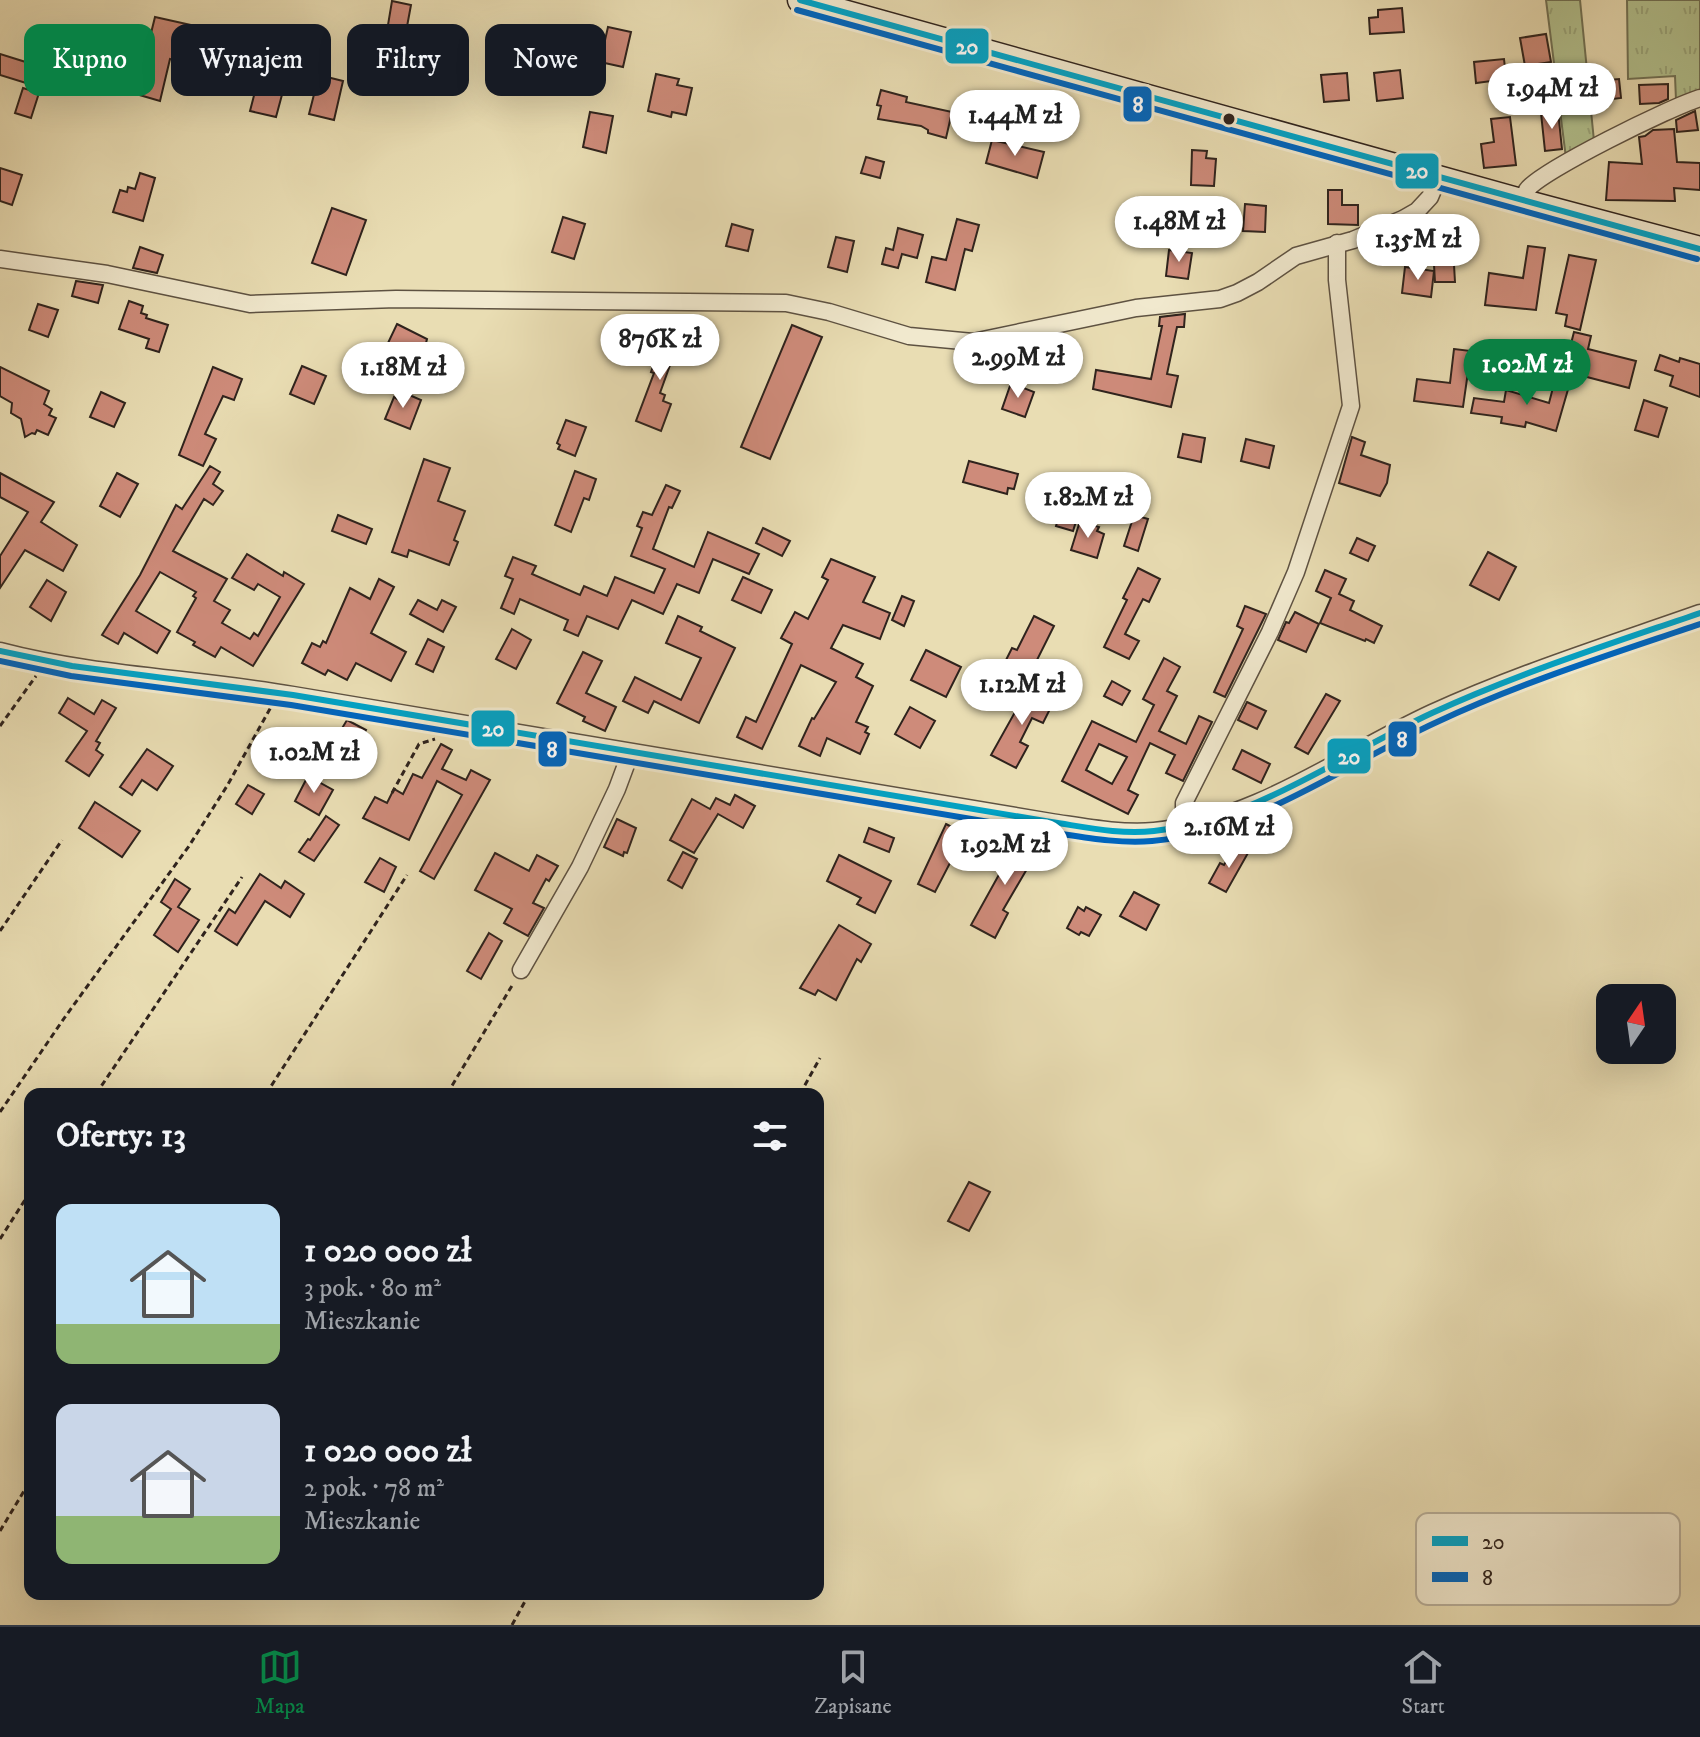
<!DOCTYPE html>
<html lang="pl">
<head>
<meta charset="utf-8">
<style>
  :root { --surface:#171b24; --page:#242831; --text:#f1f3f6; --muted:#9ea1a6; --line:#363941; --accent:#0b8043 }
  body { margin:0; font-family:"IM FELL DW Pica",serif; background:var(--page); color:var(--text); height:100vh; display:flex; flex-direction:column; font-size:30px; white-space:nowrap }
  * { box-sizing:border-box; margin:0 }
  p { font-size:26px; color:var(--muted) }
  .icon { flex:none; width:44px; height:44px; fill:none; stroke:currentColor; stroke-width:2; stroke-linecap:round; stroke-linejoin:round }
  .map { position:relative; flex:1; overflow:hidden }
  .sheet { position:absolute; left:24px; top:1088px; width:800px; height:512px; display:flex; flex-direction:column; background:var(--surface); border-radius:16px; box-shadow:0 8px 32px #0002 }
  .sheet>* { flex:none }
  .banner { position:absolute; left:24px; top:24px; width:800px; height:72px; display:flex; gap:16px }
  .needle { width:52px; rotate:13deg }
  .buttons { position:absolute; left:1596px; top:984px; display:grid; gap:16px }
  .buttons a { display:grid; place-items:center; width:80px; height:80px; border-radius:16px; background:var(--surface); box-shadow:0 8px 32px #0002; font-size:40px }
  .price { position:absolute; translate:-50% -68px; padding:0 18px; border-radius:28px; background:#fff; color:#222; font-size:26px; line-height:52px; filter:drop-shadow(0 2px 4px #0008) }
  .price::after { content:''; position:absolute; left:50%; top:48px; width:24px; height:18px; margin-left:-12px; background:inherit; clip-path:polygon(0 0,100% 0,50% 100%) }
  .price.current { background:var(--accent); color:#fff }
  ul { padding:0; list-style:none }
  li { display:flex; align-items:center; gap:24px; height:200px; padding:0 32px }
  li span { display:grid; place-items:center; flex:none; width:224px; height:160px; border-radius:16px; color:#555 }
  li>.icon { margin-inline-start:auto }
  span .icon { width:96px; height:96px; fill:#fffc; stroke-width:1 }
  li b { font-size:34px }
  h2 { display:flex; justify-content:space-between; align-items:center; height:96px; padding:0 32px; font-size:34px }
  .pill { padding:0 28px; border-radius:16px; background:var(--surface); box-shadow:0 8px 32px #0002; font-size:28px; line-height:72px }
  .pill.current { background:var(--accent); color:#fff }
  .dock { display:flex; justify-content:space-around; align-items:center; height:112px; border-top:2px solid var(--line); background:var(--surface); font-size:22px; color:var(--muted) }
  .dock a { display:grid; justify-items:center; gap:4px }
  .dock .current { color:var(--accent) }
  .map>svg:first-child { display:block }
  .grass { fill:url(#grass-tufts); stroke:#717256; stroke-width:2 }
  .building { fill:#ce8b7a; stroke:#2f231d; stroke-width:2; fill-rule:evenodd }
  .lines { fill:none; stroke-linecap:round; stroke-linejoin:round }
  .street-casing { stroke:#5e5242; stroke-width:19 }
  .secondary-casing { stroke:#2f231d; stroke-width:27 }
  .path { stroke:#2f231d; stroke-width:3; stroke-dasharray:6 4; stroke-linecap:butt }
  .street { stroke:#f1e9ce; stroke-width:16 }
  .secondary { stroke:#f1e9ce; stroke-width:24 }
  .bus-1-casing { stroke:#f1e9ce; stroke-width:12 }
  .bus-2-casing { stroke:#f1e9ce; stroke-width:12 }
  .bus-1 { stroke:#02a2c5; stroke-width:6 }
  .bus-2 { stroke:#0065bd; stroke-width:6 }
  .bus-dot { fill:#2f231d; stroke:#f1e9ce; stroke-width:3 }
  .key { fill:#f1e9ce; stroke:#b7ae99; stroke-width:2 }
  .key-label { font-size:22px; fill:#2f231d }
  .line-badge { stroke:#f1e9ce; stroke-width:3 }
  .badge-label { font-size:22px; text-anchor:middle; font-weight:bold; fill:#fff }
</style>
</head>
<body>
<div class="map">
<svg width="1700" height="1625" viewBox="0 0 1700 1625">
  <defs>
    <pattern id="grass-tufts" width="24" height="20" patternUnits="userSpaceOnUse" patternTransform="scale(2)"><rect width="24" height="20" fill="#b3c28f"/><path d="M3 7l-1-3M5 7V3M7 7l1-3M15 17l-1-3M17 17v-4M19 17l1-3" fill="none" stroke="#9aa67b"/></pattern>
  </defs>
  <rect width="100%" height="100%" fill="#e9ddb3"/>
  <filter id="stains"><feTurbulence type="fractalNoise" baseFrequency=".0025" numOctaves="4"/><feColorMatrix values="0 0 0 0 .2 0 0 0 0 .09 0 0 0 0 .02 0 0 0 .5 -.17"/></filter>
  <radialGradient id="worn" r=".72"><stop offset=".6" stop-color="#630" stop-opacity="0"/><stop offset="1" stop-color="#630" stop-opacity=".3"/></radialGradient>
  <g class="grass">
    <path d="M1546,0H1580L1594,141L1566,158Z"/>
    <path d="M1627,0H1700V92L1676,100L1675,76L1628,79Z"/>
  </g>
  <g class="building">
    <path d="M392,1L411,5L398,75L365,69L369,47L384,49Z"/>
    <path d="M1402,8L1404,32L1370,34L1369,18L1378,17V10Z"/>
    <path d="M155,17L191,25L186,44L200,47L195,65L170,59L160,101L136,94Z"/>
    <path d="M608,27L631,32L623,67L600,62Z"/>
    <path d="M503,34L526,38L521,63L498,58Z"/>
    <path d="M1546,34L1551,62L1525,66L1520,38Z"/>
    <path d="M0,54L32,64L26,83L0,75Z"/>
    <path d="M1504,59L1507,86L1492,88L1491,81L1476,83L1474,62Z"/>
    <path d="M1400,70L1403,98L1377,101L1374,73Z"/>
    <path d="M1608,72L1609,80L1619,79L1621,98L1597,101L1594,73Z"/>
    <path d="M1347,73L1349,100L1324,102L1321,75Z"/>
    <path d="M656,74L679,79L677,85L692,88L686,115L672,112L671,117L648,111Z"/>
    <path d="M319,75L343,81L334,120L309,114Z"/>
    <path d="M257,84L283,91L276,117L250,111Z"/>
    <path d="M1668,84V99L1659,103L1640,104L1639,85Z"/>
    <path d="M23,88L39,93L31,118L15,113Z"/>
    <path d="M881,90L907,97L906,102L952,112L946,138L928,133V130L921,126L878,119L881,106L877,105Z"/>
    <path d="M1558,111L1562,149L1545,151L1541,113Z"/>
    <path d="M1695,111L1698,130L1677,132L1676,120Z"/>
    <path d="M590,112L613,116L606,153L583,147Z"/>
    <path d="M1510,117L1516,165L1484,168L1481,144L1494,142L1491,119Z"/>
    <path d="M1674,129L1677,162L1700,163V190L1674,188L1675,201L1606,200L1609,162L1642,164L1639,137L1645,136L1653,130Z"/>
    <path d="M992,140L1044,152L1037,178L986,163Z"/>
    <path d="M1192,150L1207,151L1206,158L1216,159L1214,186L1191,185Z"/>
    <path d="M866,157L884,162L880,178L861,173Z"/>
    <path d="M0,168L22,175L12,205L0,201Z"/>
    <path d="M140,173L155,178L143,221L113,212L120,190L127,192L128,187L135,189Z"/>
    <path d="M1328,190H1342V205H1358V225L1328,224Z"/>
    <path d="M1138,198L1163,203L1158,230L1133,225Z"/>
    <path d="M1245,204L1266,206L1265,232L1243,231Z"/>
    <path d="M332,208L366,220L346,275L312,263Z"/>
    <path d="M563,217L585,224L574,259L552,252Z"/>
    <path d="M957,219L979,225L972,251L965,249L955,290L926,282L932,257L946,260Z"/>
    <path d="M732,224L753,230L748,251L726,246Z"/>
    <path d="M898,228L923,235L917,258L902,254L898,268L882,264L886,248L893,250Z"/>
    <path d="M836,237L854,241L847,272L828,267Z"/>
    <path d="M1528,246L1545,248L1536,310L1485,305L1489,273L1523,278Z"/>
    <path d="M140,247L163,255L157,273L133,268Z"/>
    <path d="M1169,250L1192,253L1188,279L1166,276Z"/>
    <path d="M1569,255L1596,260L1580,330L1565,326L1567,315L1556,313Z"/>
    <path d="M1434,265H1454L1455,282H1435Z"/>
    <path d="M1405,267L1434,271L1431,297L1402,293Z"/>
    <path d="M76,281L103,285L98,303L72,296Z"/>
    <path d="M129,301L143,306L141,313L147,315L146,318L168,325L159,352L146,348L149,339L119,329Z"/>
    <path d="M38,304L58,310L48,337L29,330Z"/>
    <path d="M1185,314L1184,327H1177L1167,374L1178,376L1171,407L1093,389L1096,370L1151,379L1162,326H1159L1160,317Z"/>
    <path d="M397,324L427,339L423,355L415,366L406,367L401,365L395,357L399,348L388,343Z"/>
    <path d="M667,324L683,329L660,393L665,395L663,401L671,404L661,431L636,421L654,373L651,372Z"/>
    <path d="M792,325L822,337L770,459L741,447Z"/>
    <path d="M1574,332L1591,336L1588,349L1636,361L1629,388L1564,371Z"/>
    <path d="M1454,349L1471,351L1463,407L1414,401L1417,379L1450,383Z"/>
    <path d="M1660,355L1679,362L1680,358L1700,364V397L1670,386L1673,376L1655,370Z"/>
    <path d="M302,366L326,376L314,404L290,394Z"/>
    <path d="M0,367L49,391L44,404L52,409L49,415L56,418L48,435L37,430L35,434L32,433L25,437L21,419L11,413L12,403L0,396Z"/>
    <path d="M213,367L242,379L234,400L223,396L205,434L216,439L203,466L179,455Z"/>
    <path d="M1556,376L1571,379L1556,431L1526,422L1525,427L1501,423L1502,417L1471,413L1474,398L1504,402L1506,390L1549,403Z"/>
    <path d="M1011,383L1034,392L1025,417L1002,409Z"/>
    <path d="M400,391L421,400L410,429L385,419L394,397L397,399Z"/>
    <path d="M101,392L125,403L114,427L90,417Z"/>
    <path d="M1644,400L1667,408L1658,437L1635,430Z"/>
    <path d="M566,420L586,427L575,456L558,449L560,445L557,443Z"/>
    <path d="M1183,434L1205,438L1201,462L1178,457Z"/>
    <path d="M1352,437L1365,442L1361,455L1390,465L1387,483L1380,496L1339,483Z"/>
    <path d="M1246,439L1274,446L1269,468L1241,461Z"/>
    <path d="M424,459L450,468L438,501L465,511L454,540L458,542L449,565L409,550L407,557L392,552Z"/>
    <path d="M969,461L1018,474L1014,489L1008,488L1007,494L963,482Z"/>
    <path d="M210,466L220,472L213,484L223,491L213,505L204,499L173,551L227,579L214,601L230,610L222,623L250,639L254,633L258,636L280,597L258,584L254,590L232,578L247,554L283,576L284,572L304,584L253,666L221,647L215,657L193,645L195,642L177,632L196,598L193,596L196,592L160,572L136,611L170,631L157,653L124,633L118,644L102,635L140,575L176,505L182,509Z"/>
    <path d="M575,471L596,479L589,500L584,498L571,532L555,525Z"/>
    <path d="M0,473L54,502L41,522L77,545L63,571L25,550L0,588V556L28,512L0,497Z"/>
    <path d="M117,473L138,484L120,517L100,506Z"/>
    <path d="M666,485L680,491L672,508L669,507L653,549L694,567L708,532L759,554L749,574L713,559L699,593L677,584L663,614L632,600L618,629L587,616L578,636L564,630L568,620L520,599L514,614L501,608L513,579L505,576L513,557L536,566L532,574L580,595L584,586L607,596L615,577L654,593L665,569L631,556L642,528L637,526L643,512L652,515Z"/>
    <path d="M1063,503L1080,509L1073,531L1056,526Z"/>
    <path d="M338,515L372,529L366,544L332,531Z"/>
    <path d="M1134,515L1148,519L1138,551L1124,546Z"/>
    <path d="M1080,521L1099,527L1097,531L1104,534L1097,558L1071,550Z"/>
    <path d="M763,528L790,541L782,556L756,543Z"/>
    <path d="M1357,538L1375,546L1368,561L1350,553Z"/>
    <path d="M1488,552L1516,567L1499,600L1470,585Z"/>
    <path d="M831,559L875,577L863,602L890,613L880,639L843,625L831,648L863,664L856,677L873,686L856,722L868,727L865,732L869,734L860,754L827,738L820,756L799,746L812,718L814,719L836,682L801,665L762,749L737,737L746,717L756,722L792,644L781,638L795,612L808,619L828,580L822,577Z"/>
    <path d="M1138,568L1160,579L1149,602L1143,599L1125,634L1139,641L1129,659L1104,647L1127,600L1123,598Z"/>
    <path d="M1325,570L1346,579L1339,594L1354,601L1350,610L1382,626L1374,643L1366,639L1365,641L1320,623L1331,598L1316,591Z"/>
    <path d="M743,577L772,590L761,613L732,600Z"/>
    <path d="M379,579L394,587L371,633L406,652L391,681L356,663L347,680L328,670L325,675L302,663L312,643L320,647L323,641L326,643L350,588L370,599Z"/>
    <path d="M47,580L66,592L51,621L30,607Z"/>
    <path d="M902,596L914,601L904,626L892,620Z"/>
    <path d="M418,600L437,610L442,600L456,607L443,632L410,614Z"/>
    <path d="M1245,606L1266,614L1225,697L1214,692L1243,629L1237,626Z"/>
    <path d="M1295,612L1319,624L1306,652L1278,640L1286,622L1289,623Z"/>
    <path d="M678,616L702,627L700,631L735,648L699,723L654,701L648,713L623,701L635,677L681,700L701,658L666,643Z"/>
    <path d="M1034,616L1054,626L1021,692L1006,684L1008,679L999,674L1012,648L1017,650Z"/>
    <path d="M512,629L531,640L516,669L496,659Z"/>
    <path d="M428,639L444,647L433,672L416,664Z"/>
    <path d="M926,650L961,667L946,697L911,680Z"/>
    <path d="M583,652L602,661L586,693L616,707L605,731L583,721L585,717L557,703Z"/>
    <path d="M1164,658L1180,667L1167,691L1177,696L1159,731L1186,744L1199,716L1212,722L1183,781L1166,773L1175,755L1150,743L1128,790L1138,795L1128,814L1062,781L1092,721L1136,742L1154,705L1143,699ZM1099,744L1127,757L1112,784L1086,770Z"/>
    <path d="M1112,681L1130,691L1122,705L1104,696Z"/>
    <path d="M1029,687L1054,701L1043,723L1032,718L1020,742L1028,746L1016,768L991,755Z"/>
    <path d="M1326,694L1340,701L1308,754L1295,747Z"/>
    <path d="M68,698L94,714L102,700L116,708L96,741L100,743L96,750L103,755L89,776L66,761L87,731L59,713Z"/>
    <path d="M1247,702L1266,711L1257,729L1238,720Z"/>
    <path d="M910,707L935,721L920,748L895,734Z"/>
    <path d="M347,720L366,730L358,745L338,735Z"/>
    <path d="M273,733L294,743L285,763L263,753Z"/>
    <path d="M441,744L452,750L442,769L466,780L471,770L490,780L434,879L420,871L462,795L437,781L409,840L363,818L375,797L387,803L394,789L403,794L413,774L422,778Z"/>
    <path d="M147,749L173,766L157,790L142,780L132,795L120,787Z"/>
    <path d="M1242,750L1270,764L1261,783L1233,769Z"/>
    <path d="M308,776L333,790L319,815L295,801Z"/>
    <path d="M248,785L264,794L252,814L236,804Z"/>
    <path d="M735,795L755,806L743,828L718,814L694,853L670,840L692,799L710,809L716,798L730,805Z"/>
    <path d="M95,802L140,831L122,857L79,828Z"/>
    <path d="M326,816L339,825L314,861L299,852L308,839L310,840Z"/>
    <path d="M617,819L636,828L627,853L624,852L623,856L604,847Z"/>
    <path d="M946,824L965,834L935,892L918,884Z"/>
    <path d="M869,828L894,838L889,852L864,842Z"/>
    <path d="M1021,835L1041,845L1003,910L1008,913L995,938L971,925Z"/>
    <path d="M1235,846L1248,853L1226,892L1209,883L1220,863L1224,865Z"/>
    <path d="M683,852L697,859L682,888L668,880Z"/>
    <path d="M495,853L529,871L537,855L558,866L549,881L546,879L533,903L544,908L528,936L504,923L512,909L475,890Z"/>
    <path d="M839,855L891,881L875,913L857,904L861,898L827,881Z"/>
    <path d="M380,858L396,867L384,892L365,882Z"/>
    <path d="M260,874L281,888L285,881L304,894L290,917L265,901L237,945L215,931L229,909L235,913Z"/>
    <path d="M175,879L190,889L178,907L199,920L178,952L154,935L171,909L161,902Z"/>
    <path d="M1134,892L1159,905L1146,930L1120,916Z"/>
    <path d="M1078,907L1084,911L1086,907L1101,915L1089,936L1081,932L1079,935L1067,928Z"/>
    <path d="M839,925L871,944L861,962L857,959L836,1000L818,990L815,995L800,988Z"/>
    <path d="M489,933L502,941L481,979L467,971Z"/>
    <path d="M969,1182L990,1192L969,1231L948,1221Z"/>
  </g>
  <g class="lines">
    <g class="street-casing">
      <g id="street">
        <path d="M1524,202C1525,198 1525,194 1527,190C1540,171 1673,106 1700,98"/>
        <path d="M0,259L107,274L250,304L396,299L786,303L829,312L909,336L973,342L1136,308L1220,299L1237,293L1258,282L1296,256L1353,240L1403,219L1417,211L1430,197L1438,178"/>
        <path d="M0,651C95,676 196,678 293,695C546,739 799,779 1051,822C1085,827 1120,834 1154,831C1257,820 1341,755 1432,713C1517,674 1612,644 1700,613"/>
        <path d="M1184,826V803L1270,632L1296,572L1351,406L1337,280V243"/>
        <path d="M521,970L580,867L617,789L630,754"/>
      </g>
    </g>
    <g class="secondary-casing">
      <path id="secondary" d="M800,0L1524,202L1700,249"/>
    </g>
    <g class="path">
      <path d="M0,726L36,676"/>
      <path d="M392,793L419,744L435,739"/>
      <path d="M0,931L62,840"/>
      <path d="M96,1094L242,877"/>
      <path d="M266,1094L407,875"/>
      <path d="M447,1094L513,984"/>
      <path d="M800,1094L820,1058"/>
      <path d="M0,1112L65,1017L189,846L227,786L271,707"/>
      <path d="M0,1239L30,1192"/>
      <path d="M0,1531L30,1481"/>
      <path d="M512,1625L529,1594"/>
    </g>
    <use href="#street" class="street"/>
    <use href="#secondary" class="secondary"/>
    <g class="bus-1-casing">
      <g id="bus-1">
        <path d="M800,0L1700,249"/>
        <path d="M0,651L72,666L293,695L1051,822C1085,827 1120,835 1154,831C1256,820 1341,755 1432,713C1519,673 1610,644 1700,613"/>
      </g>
    </g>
    <g class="bus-2-casing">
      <g id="bus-2">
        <path d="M797,10L1697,259"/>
        <path d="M0,661L71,676L291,705L1049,832C1083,837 1118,844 1152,841C1257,832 1345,764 1437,722C1522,682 1612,654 1700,624"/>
      </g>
    </g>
    <use href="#bus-1" class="bus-1"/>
    <use href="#bus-2" class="bus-2"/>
  </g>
  <circle class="bus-dot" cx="1229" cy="119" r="7"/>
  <rect x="1416" y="1513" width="264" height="92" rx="12" class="key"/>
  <rect x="1432" y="1536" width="36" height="10" fill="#02a2c5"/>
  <rect x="1432" y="1572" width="36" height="10" fill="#0065bd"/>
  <g class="key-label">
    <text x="1482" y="1549">20</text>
    <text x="1482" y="1585">8</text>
  </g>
  <g class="line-badge">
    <rect x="944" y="27" width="46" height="38" rx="8" fill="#02a2c5"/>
    <rect x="1122" y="85" width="31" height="38" rx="8" fill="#0065bd"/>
    <rect x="1394" y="152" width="46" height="38" rx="8" fill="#02a2c5"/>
    <rect x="470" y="709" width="46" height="39" rx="8" fill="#02a2c5"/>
    <rect x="1387" y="720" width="31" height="38" rx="8" fill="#0065bd"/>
    <rect x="537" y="730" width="31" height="38" rx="8" fill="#0065bd"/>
    <rect x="1326" y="737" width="46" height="38" rx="8" fill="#02a2c5"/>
  </g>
  <g class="badge-label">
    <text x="967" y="54">20</text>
    <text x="1138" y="112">8</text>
    <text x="1417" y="178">20</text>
    <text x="493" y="736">20</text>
    <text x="1402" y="747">8</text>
    <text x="552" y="757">8</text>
    <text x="1349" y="764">20</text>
  </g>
  <rect width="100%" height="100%" filter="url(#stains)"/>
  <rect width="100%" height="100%" fill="url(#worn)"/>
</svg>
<div class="buttons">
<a><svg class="needle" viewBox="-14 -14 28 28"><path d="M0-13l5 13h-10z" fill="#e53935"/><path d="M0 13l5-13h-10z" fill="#9ea1a6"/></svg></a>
</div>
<b class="price" style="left:1552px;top:131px">1.94M zł</b>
<b class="price" style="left:1015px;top:158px">1.44M zł</b>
<b class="price" style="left:1179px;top:264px">1.48M zł</b>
<b class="price" style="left:1418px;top:282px">1.35M zł</b>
<b class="price" style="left:660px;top:382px">876K zł</b>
<b class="price" style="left:1018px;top:400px">2.99M zł</b>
<b class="price current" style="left:1527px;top:407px">1.02M zł</b>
<b class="price" style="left:403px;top:410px">1.18M zł</b>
<b class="price" style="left:1088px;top:540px">1.82M zł</b>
<b class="price" style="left:1022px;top:727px">1.12M zł</b>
<b class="price" style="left:314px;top:795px">1.02M zł</b>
<b class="price" style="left:1229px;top:870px">2.16M zł</b>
<b class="price" style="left:1005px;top:887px">1.92M zł</b>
<div class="banner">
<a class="pill current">Kupno</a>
<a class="pill">Wynajem</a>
<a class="pill">Filtry</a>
<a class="pill">Nowe</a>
</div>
<section class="sheet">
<h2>Oferty: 13<svg class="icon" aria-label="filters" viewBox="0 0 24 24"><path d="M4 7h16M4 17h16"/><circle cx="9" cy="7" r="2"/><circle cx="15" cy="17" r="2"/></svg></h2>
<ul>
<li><span style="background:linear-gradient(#bfe0f5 75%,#8fb573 0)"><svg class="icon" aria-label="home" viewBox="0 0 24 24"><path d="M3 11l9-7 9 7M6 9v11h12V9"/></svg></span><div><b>1 020 000 zł</b><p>3 pok. · 80 m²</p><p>Mieszkanie</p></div></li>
<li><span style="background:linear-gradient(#c9d6e8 70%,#8fb573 0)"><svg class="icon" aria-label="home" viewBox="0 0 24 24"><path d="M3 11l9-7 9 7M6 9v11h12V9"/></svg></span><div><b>1 020 000 zł</b><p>2 pok. · 78 m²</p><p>Mieszkanie</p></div></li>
</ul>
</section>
</div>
<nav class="dock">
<a class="current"><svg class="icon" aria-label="map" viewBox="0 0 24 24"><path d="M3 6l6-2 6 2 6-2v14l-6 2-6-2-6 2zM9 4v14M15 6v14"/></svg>Mapa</a>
<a><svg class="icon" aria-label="saved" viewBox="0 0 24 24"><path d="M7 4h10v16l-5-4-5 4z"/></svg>Zapisane</a>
<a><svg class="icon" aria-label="home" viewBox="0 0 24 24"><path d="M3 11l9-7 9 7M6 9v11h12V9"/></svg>Start</a>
</nav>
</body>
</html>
